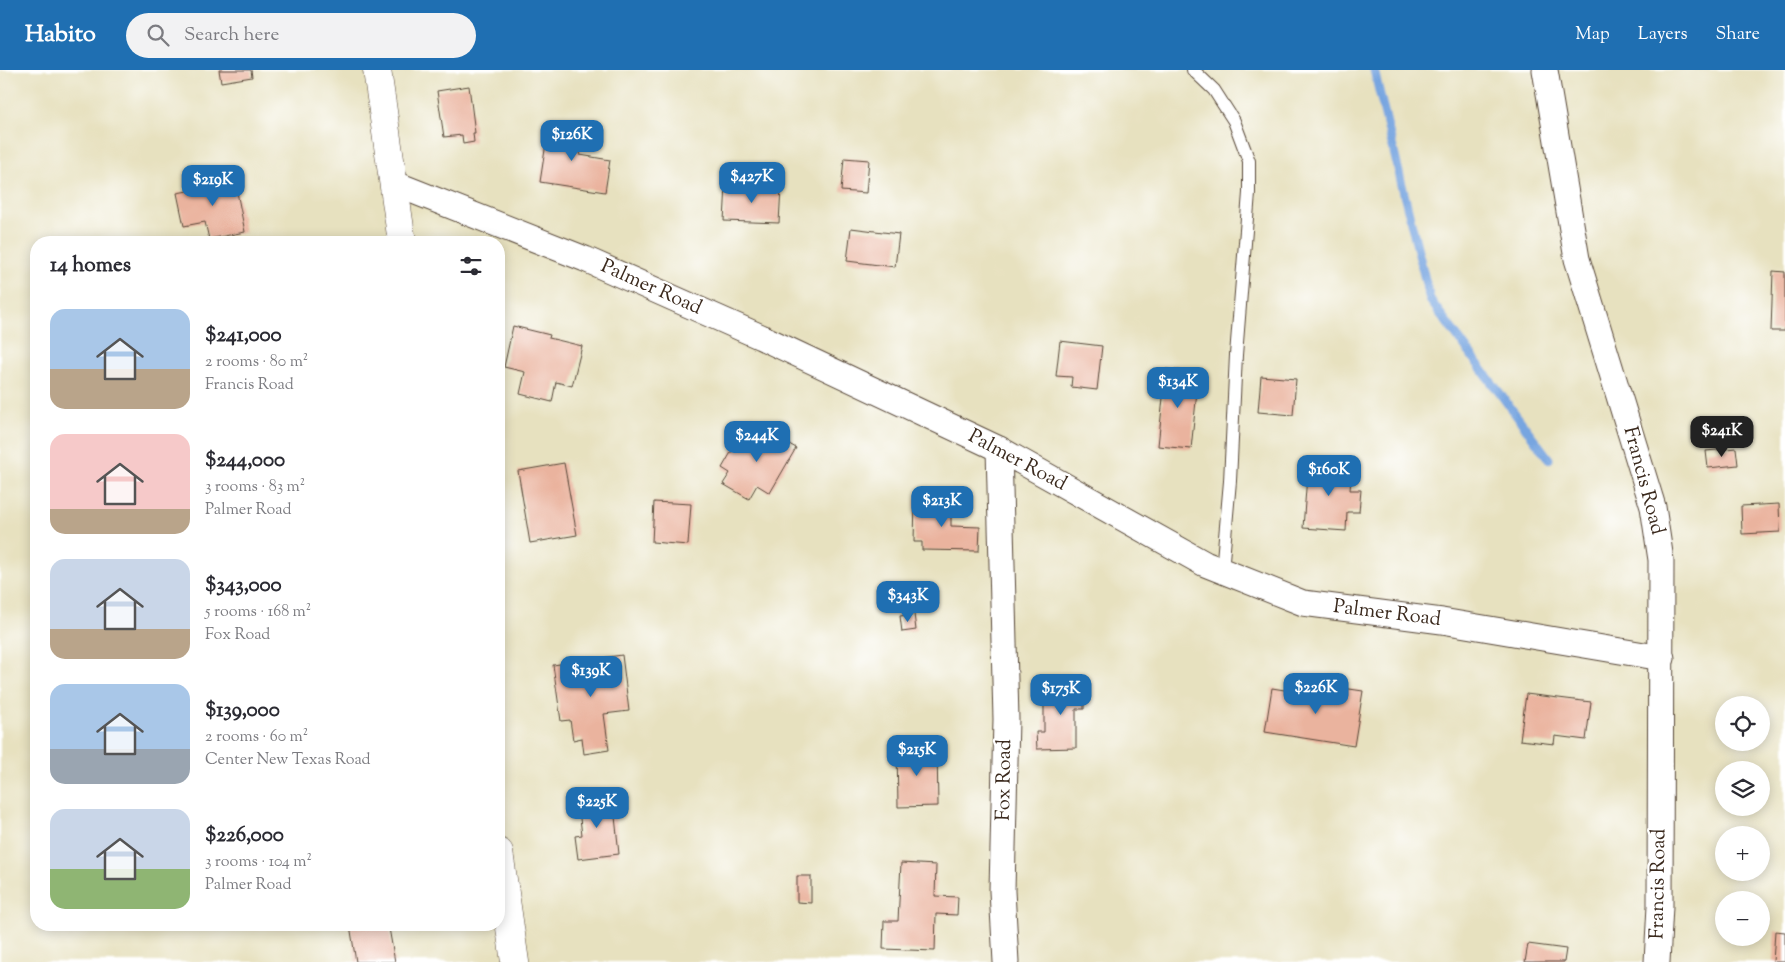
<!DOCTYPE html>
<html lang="en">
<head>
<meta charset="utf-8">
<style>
  :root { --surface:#fff; --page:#f2f2f3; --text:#2b2b33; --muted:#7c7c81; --accent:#1f6fb2 }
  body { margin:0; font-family:"Sorts Mill Goudy",serif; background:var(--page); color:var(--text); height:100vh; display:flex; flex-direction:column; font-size:19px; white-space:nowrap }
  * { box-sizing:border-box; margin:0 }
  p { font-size:16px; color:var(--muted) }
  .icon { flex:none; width:28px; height:28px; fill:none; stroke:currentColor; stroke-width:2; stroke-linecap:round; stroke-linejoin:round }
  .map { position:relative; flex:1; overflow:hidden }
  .sheet { position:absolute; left:30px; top:166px; width:475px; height:695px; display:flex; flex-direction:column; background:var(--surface); border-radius:20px; box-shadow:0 2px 12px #0003 }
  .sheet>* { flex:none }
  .fabs { position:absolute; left:1715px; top:626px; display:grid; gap:10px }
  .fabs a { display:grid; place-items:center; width:55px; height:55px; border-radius:50%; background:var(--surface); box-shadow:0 2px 12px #0003; font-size:25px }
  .price { position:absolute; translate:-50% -42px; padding:0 11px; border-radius:10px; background:var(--accent); color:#fff; font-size:16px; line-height:32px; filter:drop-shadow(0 1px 2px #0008) }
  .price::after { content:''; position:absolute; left:50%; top:30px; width:15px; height:11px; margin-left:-8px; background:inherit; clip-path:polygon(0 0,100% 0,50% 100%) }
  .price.active { background:#222; color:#fff }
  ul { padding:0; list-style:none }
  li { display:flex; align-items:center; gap:15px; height:125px; padding:0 20px }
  li span { display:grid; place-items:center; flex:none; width:140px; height:100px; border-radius:15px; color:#555 }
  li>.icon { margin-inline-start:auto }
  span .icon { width:60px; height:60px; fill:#fffc; stroke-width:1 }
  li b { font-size:21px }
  h2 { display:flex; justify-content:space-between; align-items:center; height:60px; padding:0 20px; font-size:21px }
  header { display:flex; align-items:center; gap:30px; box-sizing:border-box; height:70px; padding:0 25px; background:var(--accent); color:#fff }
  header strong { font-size:24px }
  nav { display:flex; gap:28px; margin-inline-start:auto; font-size:18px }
  .search { width:350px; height:45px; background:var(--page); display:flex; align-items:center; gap:12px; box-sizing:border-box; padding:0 18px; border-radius:28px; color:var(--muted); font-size:19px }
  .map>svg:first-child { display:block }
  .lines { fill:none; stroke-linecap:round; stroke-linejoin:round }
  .stream { stroke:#77a5e0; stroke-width:9 }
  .building { fill:#eab39e }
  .service-casing { stroke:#554536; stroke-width:14 }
  .minor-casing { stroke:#554536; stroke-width:27 }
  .tertiary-casing { stroke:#554536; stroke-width:29 }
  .service { stroke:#fff; stroke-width:12 }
  .minor { stroke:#fff; stroke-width:25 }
  .tertiary { stroke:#fff; stroke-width:28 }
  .labels { text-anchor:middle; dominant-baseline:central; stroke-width:4.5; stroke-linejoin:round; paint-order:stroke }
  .street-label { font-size:20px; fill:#3b2a1e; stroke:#fff }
</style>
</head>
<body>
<header>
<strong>Habito</strong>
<div class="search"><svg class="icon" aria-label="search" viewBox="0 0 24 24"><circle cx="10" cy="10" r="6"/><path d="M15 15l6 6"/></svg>Search here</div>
<nav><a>Map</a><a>Layers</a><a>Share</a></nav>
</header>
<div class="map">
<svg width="1785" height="892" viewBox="0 0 1785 892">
  <rect width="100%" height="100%" fill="#fff"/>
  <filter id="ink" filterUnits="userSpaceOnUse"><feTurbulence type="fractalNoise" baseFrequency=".02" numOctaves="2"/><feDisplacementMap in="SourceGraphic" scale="10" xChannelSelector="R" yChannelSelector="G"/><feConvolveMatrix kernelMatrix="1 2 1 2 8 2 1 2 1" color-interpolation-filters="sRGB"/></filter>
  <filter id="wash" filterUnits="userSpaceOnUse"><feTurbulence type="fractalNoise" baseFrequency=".0096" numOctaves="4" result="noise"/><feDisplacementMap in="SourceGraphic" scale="20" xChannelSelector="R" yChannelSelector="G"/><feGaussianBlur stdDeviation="1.12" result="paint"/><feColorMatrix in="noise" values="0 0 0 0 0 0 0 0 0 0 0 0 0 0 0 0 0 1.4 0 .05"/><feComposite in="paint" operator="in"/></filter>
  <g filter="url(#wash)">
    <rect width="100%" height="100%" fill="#e7e1bf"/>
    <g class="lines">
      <path class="stream" d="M1374,0L1430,230L1549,389"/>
    </g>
    <g id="blocks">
      <g class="building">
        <path d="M219,0H251L252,7L221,12Z"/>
        <path d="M469,16L475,63H473L474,72L463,74L462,65L444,67L437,21Z"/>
        <path d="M549,54L584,60L580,85L610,90L605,122L540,112Z"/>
        <path d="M844,88L869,90L866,123L841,121Z"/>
        <path d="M224,97L228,119L236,117L245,162L209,169L205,152L184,156L177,123L209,117L206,101Z"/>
        <path d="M726,115L781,117L779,153L724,151Z"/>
        <path d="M851,158L899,164L895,197L847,191Z"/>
        <path d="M1773,201L1785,202V261H1771Z"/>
        <path d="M513,256L550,265L549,268L582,276L572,316L556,312L552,332L520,324L525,302L504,297Z"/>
        <path d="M1060,271L1102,276L1097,320L1071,317L1072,307L1056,306Z"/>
        <path d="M1166,299L1199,302L1191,379L1158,376Z"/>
        <path d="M1261,306L1296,309L1293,345L1258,342Z"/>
        <path d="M762,358L796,378L770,423L757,415L749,429L723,414L730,403L722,398L741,365L754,372Z"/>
        <path d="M1736,378L1738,395L1708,398L1706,381Z"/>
        <path d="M564,393L577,465L530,473L518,401Z"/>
        <path d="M1308,393L1352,396L1350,420H1361L1359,442H1347L1346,461L1303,458Z"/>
        <path d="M915,428L946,429V437H951V456L980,457L979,481L922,480V472H914Z"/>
        <path d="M654,432L691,434L688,475L652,472Z"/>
        <path d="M1779,434L1780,462L1742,464L1741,436Z"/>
        <path d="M914,544L916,560L902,562L900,546Z"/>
        <path d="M622,585L629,641L604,644L609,680L584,684L582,668L573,670L570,650L561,651L553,595Z"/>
        <path d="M1044,615H1084V639H1076V678L1037,679L1036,662H1044Z"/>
        <path d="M1336,617L1363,621L1354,676L1265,662L1272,618L1334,628Z"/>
        <path d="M1526,624L1591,632L1586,670L1555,666L1554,674L1520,670Z"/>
        <path d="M897,677H937L938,736L898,737Z"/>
        <path d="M613,728L619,784L578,789L575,766L582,765L578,732Z"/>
        <path d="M901,793L936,795L935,826L958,827L957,845L936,844L935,881L883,879L884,851H898Z"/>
        <path d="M797,806H811V833L797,832Z"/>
        <path d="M350,855H396L389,858L395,892H356Z"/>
        <path d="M1775,861L1785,862V892H1773Z"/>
        <path d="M1528,874L1566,879L1564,892H1525Z"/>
      </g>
    </g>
  </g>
  <g filter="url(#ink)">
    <use href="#blocks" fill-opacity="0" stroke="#554536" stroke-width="1"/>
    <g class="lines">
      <g class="service-casing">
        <path id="service" d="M1193,0L1214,20L1234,51L1249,91V123L1236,285L1230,411L1222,501"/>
      </g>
      <g class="minor-casing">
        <g id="minor">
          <path d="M1545,0L1577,189L1653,437L1661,490L1660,836L1657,892"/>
          <path d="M393,113L585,189L761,267L999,379L1205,494L1303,533L1442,551L1662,588"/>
          <path d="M999,379L1006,649L1002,821L1006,892"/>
        </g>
      </g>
      <g class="tertiary-casing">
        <g id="tertiary">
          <path d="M377,0L402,172"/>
          <path d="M499,782L515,892"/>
        </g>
      </g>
      <use href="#service" class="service"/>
      <use href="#minor" class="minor"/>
      <use href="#tertiary" class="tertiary"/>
    </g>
  </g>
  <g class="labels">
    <g class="street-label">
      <text transform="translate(651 218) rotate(24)">Palmer Road</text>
      <text transform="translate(1017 391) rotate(28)">Palmer Road</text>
      <text transform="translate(1643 411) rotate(75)">Francis Road</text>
      <text transform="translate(1387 544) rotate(7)">Palmer Road</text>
      <text transform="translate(1005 710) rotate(-89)">Fox Road</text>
      <text transform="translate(1659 814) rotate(-89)">Francis Road</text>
    </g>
  </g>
</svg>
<div class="fabs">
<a><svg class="icon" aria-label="locate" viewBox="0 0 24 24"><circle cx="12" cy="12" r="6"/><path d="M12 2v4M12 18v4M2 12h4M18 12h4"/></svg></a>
<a><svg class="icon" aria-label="layers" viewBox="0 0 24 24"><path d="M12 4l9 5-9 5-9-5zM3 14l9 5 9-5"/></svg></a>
<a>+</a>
<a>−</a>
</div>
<b class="price" style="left:572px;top:92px">$126K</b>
<b class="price" style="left:752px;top:134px">$427K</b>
<b class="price" style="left:213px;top:137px">$219K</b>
<b class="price" style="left:1178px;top:339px">$134K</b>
<b class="price active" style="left:1722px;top:388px">$241K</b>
<b class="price" style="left:757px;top:393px">$244K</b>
<b class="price" style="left:1329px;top:427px">$160K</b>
<b class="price" style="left:942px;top:458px">$213K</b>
<b class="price" style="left:908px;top:553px">$343K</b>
<b class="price" style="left:591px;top:628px">$139K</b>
<b class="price" style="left:1316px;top:645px">$226K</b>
<b class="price" style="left:1061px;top:646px">$175K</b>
<b class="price" style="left:917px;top:707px">$215K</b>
<b class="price" style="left:597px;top:759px">$225K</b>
<section class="sheet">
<h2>14 homes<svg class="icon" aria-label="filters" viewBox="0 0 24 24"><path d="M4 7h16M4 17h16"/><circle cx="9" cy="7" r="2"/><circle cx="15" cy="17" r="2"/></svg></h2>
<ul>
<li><span style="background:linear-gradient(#a9c7e8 60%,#b9a48a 0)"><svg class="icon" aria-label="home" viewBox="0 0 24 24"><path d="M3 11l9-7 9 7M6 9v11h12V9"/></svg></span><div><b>$241,000</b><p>2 rooms · 80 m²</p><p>Francis Road</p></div></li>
<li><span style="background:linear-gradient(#f6c9c9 75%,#b9a48a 0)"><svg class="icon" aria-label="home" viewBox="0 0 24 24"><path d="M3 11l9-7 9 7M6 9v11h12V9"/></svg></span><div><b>$244,000</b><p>3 rooms · 83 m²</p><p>Palmer Road</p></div></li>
<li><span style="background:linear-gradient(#c9d6e8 70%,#b9a48a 0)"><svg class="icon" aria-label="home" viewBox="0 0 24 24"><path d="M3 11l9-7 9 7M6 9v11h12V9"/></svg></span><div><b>$343,000</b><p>5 rooms · 168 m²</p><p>Fox Road</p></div></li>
<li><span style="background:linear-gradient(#a9c7e8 65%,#9aa5b1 0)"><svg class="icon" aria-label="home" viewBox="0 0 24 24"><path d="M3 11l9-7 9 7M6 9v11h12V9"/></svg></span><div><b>$139,000</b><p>2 rooms · 60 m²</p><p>Center New Texas Road</p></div></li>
<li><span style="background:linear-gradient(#c9d6e8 60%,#8fb573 0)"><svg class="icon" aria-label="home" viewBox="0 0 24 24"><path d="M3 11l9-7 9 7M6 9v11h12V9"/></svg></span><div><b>$226,000</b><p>3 rooms · 104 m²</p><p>Palmer Road</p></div></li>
</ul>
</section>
</div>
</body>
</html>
